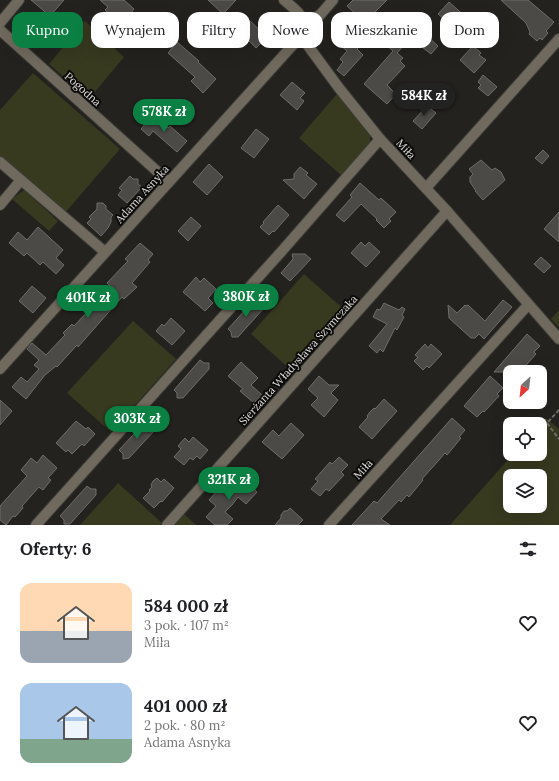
<!DOCTYPE html>
<html lang="pl">
<head>
<meta charset="utf-8">
<style>
  :root { --surface:#fff; --page:#f6f6f6; --text:#202124; --muted:#757577; --accent:#0b8043 }
  body { margin:0; font-family:Lora,serif; background:var(--page); color:var(--text); height:100vh; display:flex; flex-direction:column; font-size:15px; white-space:nowrap }
  * { box-sizing:border-box; margin:0 }
  p { font-size:13px; color:var(--muted) }
  .icon { flex:none; width:22px; height:22px; fill:none; stroke:currentColor; stroke-width:2; stroke-linecap:round; stroke-linejoin:round }
  .map { position:relative; height:525px; overflow:hidden }
  .side { display:flex; flex-direction:column; background:var(--surface); flex:1 }
  .side>* { flex:none }
  .guide { position:absolute; left:12px; top:12px; width:535px; height:36px; display:flex; gap:8px }
  .needle { width:26px; rotate:207deg }
  .tools { position:absolute; left:503px; top:365px; display:grid; gap:8px }
  .tools a { display:grid; place-items:center; width:44px; height:44px; border-radius:8px; background:var(--surface); box-shadow:0 4px 16px #0002; font-size:20px }
  .price { position:absolute; translate:-50% -34px; padding:0 9px; border-radius:14px; background:var(--accent); color:#fff; font-size:13px; line-height:26px; filter:drop-shadow(0 1px 2px #0008) }
  .price::after { content:''; position:absolute; left:50%; top:24px; width:12px; height:9px; margin-left:-6px; background:inherit; clip-path:polygon(0 0,100% 0,50% 100%) }
  .price.current { background:#222; color:#fff }
  ul { padding:0; list-style:none }
  li { display:flex; align-items:center; gap:12px; height:100px; padding:0 20px }
  li span { display:grid; place-items:center; flex:none; width:112px; height:80px; border-radius:12px; color:#555 }
  li>.icon { margin-inline-start:auto }
  span .icon { width:48px; height:48px; fill:#fffc; stroke-width:1 }
  li b { font-size:17px }
  h2 { display:flex; justify-content:space-between; align-items:center; height:48px; padding:0 20px; font-size:17px }
  .chip { padding:0 14px; border-radius:12px; background:var(--surface); box-shadow:0 4px 16px #0002; font-size:14px; line-height:36px }
  .chip.current { background:var(--accent); color:#fff }
  .map>svg:first-child { display:block }
  .green { fill:#373a1f; fill-rule:evenodd }
  .building { fill:#4b4a46; stroke:#6e6d69 }
  .lines { fill:none; stroke-linecap:round; stroke-linejoin:round }
  .minor-casing { stroke:#3e3d39; stroke-width:12 }
  .path { stroke:#6f6e6b; stroke-width:2; stroke-dasharray:4 2; stroke-linecap:butt }
  .minor { stroke:#70695d; stroke-width:10 }
  .labels { text-anchor:middle; dominant-baseline:central; stroke-width:4; stroke-linejoin:round; paint-order:stroke }
  .street-label { font-size:11px; fill:#e1e0de; stroke:#0c0b0a }
</style>
</head>
<body>
<div class="map">
<svg width="559" height="525" viewBox="0 0 559 525">
  <rect width="100%" height="100%" fill="#23221e"/>
  <g class="green">
    <path d="M85,21L124,57L89,99L49,64Z"/>
    <path d="M33,73L120,149L64,214L0,157V110Z"/>
    <path d="M337,94L370,136V143L341,175L299,138Z"/>
    <path d="M24,190L58,221L49,231L12,199Z"/>
    <path d="M304,274L348,313L294,373L251,334Z"/>
    <path d="M559,310V327L551,319Z"/>
    <path d="M133,321L176,359L111,432L67,393Z"/>
    <path d="M546,418L559,429V525H450L513,454H540V424ZM510,476H540V506H510Z"/>
    <path d="M118,483L162,523L160,525H80Z"/>
    <path d="M183,513L196,525H172Z"/>
  </g>
  <g class="building">
    <path d="M31,0H64L50,16Z"/>
    <path d="M100,0H124L134,9L122,24L105,10L108,7Z"/>
    <path d="M208,0H236L223,14Z"/>
    <path d="M353,0H387L375,12L381,18L372,27L369,25L356,41L360,45L357,49L363,55L344,76L337,70L343,62L340,59L347,51L339,44L348,34L349,35L362,20L347,6Z"/>
    <path d="M501,0H528L554,22L546,31L548,33L542,40L540,38L537,41L529,34L530,32L526,23Z"/>
    <path d="M449,2L467,18L457,29L438,14Z"/>
    <path d="M64,17L73,25L62,38L52,30Z"/>
    <path d="M248,19L267,37L256,48L238,30Z"/>
    <path d="M394,32L406,43L397,53L403,58L400,61L405,66L387,85L396,94L387,104L364,84L393,51L384,43Z"/>
    <path d="M426,35L438,46L431,54L418,44Z"/>
    <path d="M177,42L199,61L198,62L216,79L203,93L191,81L195,77L168,53Z"/>
    <path d="M473,46L481,53L479,55L486,60L474,73L460,60Z"/>
    <path d="M483,75L497,87L488,96L478,88L481,85L478,82Z"/>
    <path d="M292,82L305,93L300,98L304,101L297,110L280,95Z"/>
    <path d="M427,106L436,113L422,129L413,121Z"/>
    <path d="M153,115L168,128L170,126L187,141L177,152L153,131L149,136L141,129Z"/>
    <path d="M256,129L269,139L254,158L241,148Z"/>
    <path d="M543,150L549,156L542,164L535,158Z"/>
    <path d="M481,160L492,170L495,168L501,172L505,180L483,200L475,191H476L470,182V177L473,174L469,169Z"/>
    <path d="M209,164L223,177L207,195L193,182Z"/>
    <path d="M300,167L308,173L306,175L317,184L304,199L283,180L294,179V174Z"/>
    <path d="M130,176L133,179H138V184L142,187L127,203L118,195L122,190L119,188Z"/>
    <path d="M360,183L379,200L381,198L396,212L389,219L391,221L384,228L376,220L377,219L361,204L344,222L336,215L352,197L350,195Z"/>
    <path d="M97,203H103L106,206V209L113,215L111,217V222L108,228L101,236L87,223L91,219L89,217L97,209Z"/>
    <path d="M278,205L289,215L274,232L273,231L269,235L260,227L264,223L263,222Z"/>
    <path d="M559,212V242L544,229Z"/>
    <path d="M191,217L201,226L188,241L178,231Z"/>
    <path d="M38,227L63,250L56,258L64,265L56,274L43,262L40,265L27,253L24,256L9,243L18,232L27,240Z"/>
    <path d="M361,242L365,246L369,242L380,252L366,267L351,253Z"/>
    <path d="M140,243L153,254L148,260L150,262L132,283L137,287L124,299L122,297L78,347L77,345L57,367L56,366L45,375L26,399L12,387L21,377L27,382L39,369L34,365L39,360L27,349L32,343L46,355L65,335L63,333L72,324L74,326L89,310L88,309L110,286L107,283L128,261L125,259Z"/>
    <path d="M292,254H305L311,259L290,281L281,273L293,259Z"/>
    <path d="M541,257L551,266L544,273L534,264Z"/>
    <path d="M196,277L200,282L204,278L216,289L208,298L213,303L205,311L183,292Z"/>
    <path d="M32,286L46,298L33,313L19,301Z"/>
    <path d="M255,299L258,302H263L264,308L238,337H232L231,332L228,329Z"/>
    <path d="M503,300L512,307L484,339L479,334L475,338H471L449,318L448,305L457,313L465,305L466,306L468,305L485,321Z"/>
    <path d="M384,303L399,310L402,307L405,309L402,315L404,317L397,330L395,328L383,352L380,349L377,353L369,346L387,324L373,317L377,309L380,310Z"/>
    <path d="M171,318L185,331L172,345L156,331L162,324L164,326Z"/>
    <path d="M527,334L540,346L534,352L536,354L520,372H494Z"/>
    <path d="M425,344L428,348L431,344L442,354L429,368L427,366L423,370L414,361L418,357L415,355Z"/>
    <path d="M200,360L204,363H209V369L183,398H177V393L174,390Z"/>
    <path d="M241,362L258,378L251,385L262,395L254,403L240,391L243,389L228,376Z"/>
    <path d="M319,376L329,385H339L331,393L338,400L324,417L311,405L318,398L308,389Z"/>
    <path d="M490,376L503,388L497,394L499,396L484,412L483,411L477,417L464,406Z"/>
    <path d="M384,399L397,411L372,439L359,427L368,417L367,416L370,412L374,408L375,409Z"/>
    <path d="M0,400L12,411L0,425Z"/>
    <path d="M452,418L465,430L459,437L461,438L447,455L445,453L439,460L422,479L423,480L409,497L407,495L401,502L399,500L381,519L390,525H352L374,501L377,503Z"/>
    <path d="M76,421L86,429L88,427L95,434L84,446L82,444L72,454L68,450L66,452L56,443Z"/>
    <path d="M146,421L150,424L155,423V430L129,458L123,459V454L119,450Z"/>
    <path d="M291,423L304,435L282,459L262,442L273,430L279,436Z"/>
    <path d="M193,437L208,450L200,459L197,456L193,460L190,458L184,465L174,457L181,449L178,446L185,438L189,442Z"/>
    <path d="M43,455L57,468L48,478L51,480L43,490L39,487L22,506L23,508L15,517L13,516L6,525L0,520V506L27,476L21,470L31,458L37,463Z"/>
    <path d="M339,457L348,465L341,472L344,475L329,491L326,489L320,496L311,489L318,481L315,479L330,462L332,464Z"/>
    <path d="M157,478L161,482L164,479L174,488L162,502L161,501L154,508L143,498L150,491L149,490L152,487L151,485L153,481Z"/>
    <path d="M240,478L257,492L246,504L238,497L232,505L225,512L233,519L227,525H215L206,517L216,506L209,500L224,483L231,489Z"/>
    <path d="M87,486L91,489H96V495L70,524H64V520L60,516Z"/>
    <path d="M290,508L303,520L298,525H275L281,518V515L284,511H287Z"/>
  </g>
  <g class="lines">
    <g class="minor-casing">
      <g id="minor">
        <path d="M284,0C291,6 303,14 304,24C305,31 303,36 306,43L339,88L380,139L447,211L559,339"/>
        <path d="M0,23L19,0"/>
        <path d="M304,23L320,15L333,0"/>
        <path d="M0,30L169,182"/>
        <path d="M0,162L21,180"/>
        <path d="M426,188L559,39"/>
        <path d="M0,205L21,180L105,252"/>
        <path d="M0,369L291,47L298,40L304,39"/>
        <path d="M36,525L281,252L380,139"/>
        <path d="M167,525L447,211"/>
        <path d="M329,525L528,305"/>
      </g>
    </g>
    <path class="path" d="M559,410L547,423L559,439"/>
    <use href="#minor" class="minor"/>
  </g>
  <g class="labels">
    <g class="street-label">
      <text transform="translate(83 89) rotate(42)">Pogodna</text>
      <text transform="translate(406 149) rotate(47)">Miła</text>
      <text transform="translate(142 194) rotate(-48)">Adama Asnyka</text>
      <text transform="translate(298 360) rotate(-48)">Sierżanta Władysława Szymczaka</text>
      <text transform="translate(363 469) rotate(-48)">Miła</text>
    </g>
  </g>
</svg>
<div class="tools">
<a><svg class="needle" viewBox="-14 -14 28 28"><path d="M0-13l5 13h-10z" fill="#e53935"/><path d="M0 13l5-13h-10z" fill="#757577"/></svg></a>
<a><svg class="icon" aria-label="locate" viewBox="0 0 24 24"><circle cx="12" cy="12" r="6"/><path d="M12 2v4M12 18v4M2 12h4M18 12h4"/></svg></a>
<a><svg class="icon" aria-label="layers" viewBox="0 0 24 24"><path d="M12 4l9 5-9 5-9-5zM3 14l9 5 9-5"/></svg></a>
</div>
<b class="price current" style="left:424px;top:117px">584K zł</b>
<b class="price" style="left:164px;top:133px">578K zł</b>
<b class="price" style="left:246px;top:318px">380K zł</b>
<b class="price" style="left:88px;top:319px">401K zł</b>
<b class="price" style="left:137px;top:440px">303K zł</b>
<b class="price" style="left:229px;top:501px">321K zł</b>
<div class="guide">
<a class="chip current">Kupno</a>
<a class="chip">Wynajem</a>
<a class="chip">Filtry</a>
<a class="chip">Nowe</a>
<a class="chip">Mieszkanie</a>
<a class="chip">Dom</a>
</div>
</div>
<section class="side">
<h2>Oferty: 6<svg class="icon" aria-label="filters" viewBox="0 0 24 24"><path d="M4 7h16M4 17h16"/><circle cx="9" cy="7" r="2"/><circle cx="15" cy="17" r="2"/></svg></h2>
<ul>
<li><span style="background:linear-gradient(#ffd9b3 60%,#9aa5b1 0)"><svg class="icon" aria-label="home" viewBox="0 0 24 24"><path d="M3 11l9-7 9 7M6 9v11h12V9"/></svg></span><div><b>584 000 zł</b><p>3 pok. · 107 m²</p><p>Miła</p></div><svg class="icon" aria-label="heart" viewBox="0 0 24 24"><path d="M12 20l-8-8c-3-5 5-10 8-4 3-6 11-1 8 4z"/></svg></li>
<li><span style="background:linear-gradient(#a9c7e8 70%,#7fa58c 0)"><svg class="icon" aria-label="home" viewBox="0 0 24 24"><path d="M3 11l9-7 9 7M6 9v11h12V9"/></svg></span><div><b>401 000 zł</b><p>2 pok. · 80 m²</p><p>Adama Asnyka</p></div><svg class="icon" aria-label="heart" viewBox="0 0 24 24"><path d="M12 20l-8-8c-3-5 5-10 8-4 3-6 11-1 8 4z"/></svg></li>
</ul>
</section>
</body>
</html>
